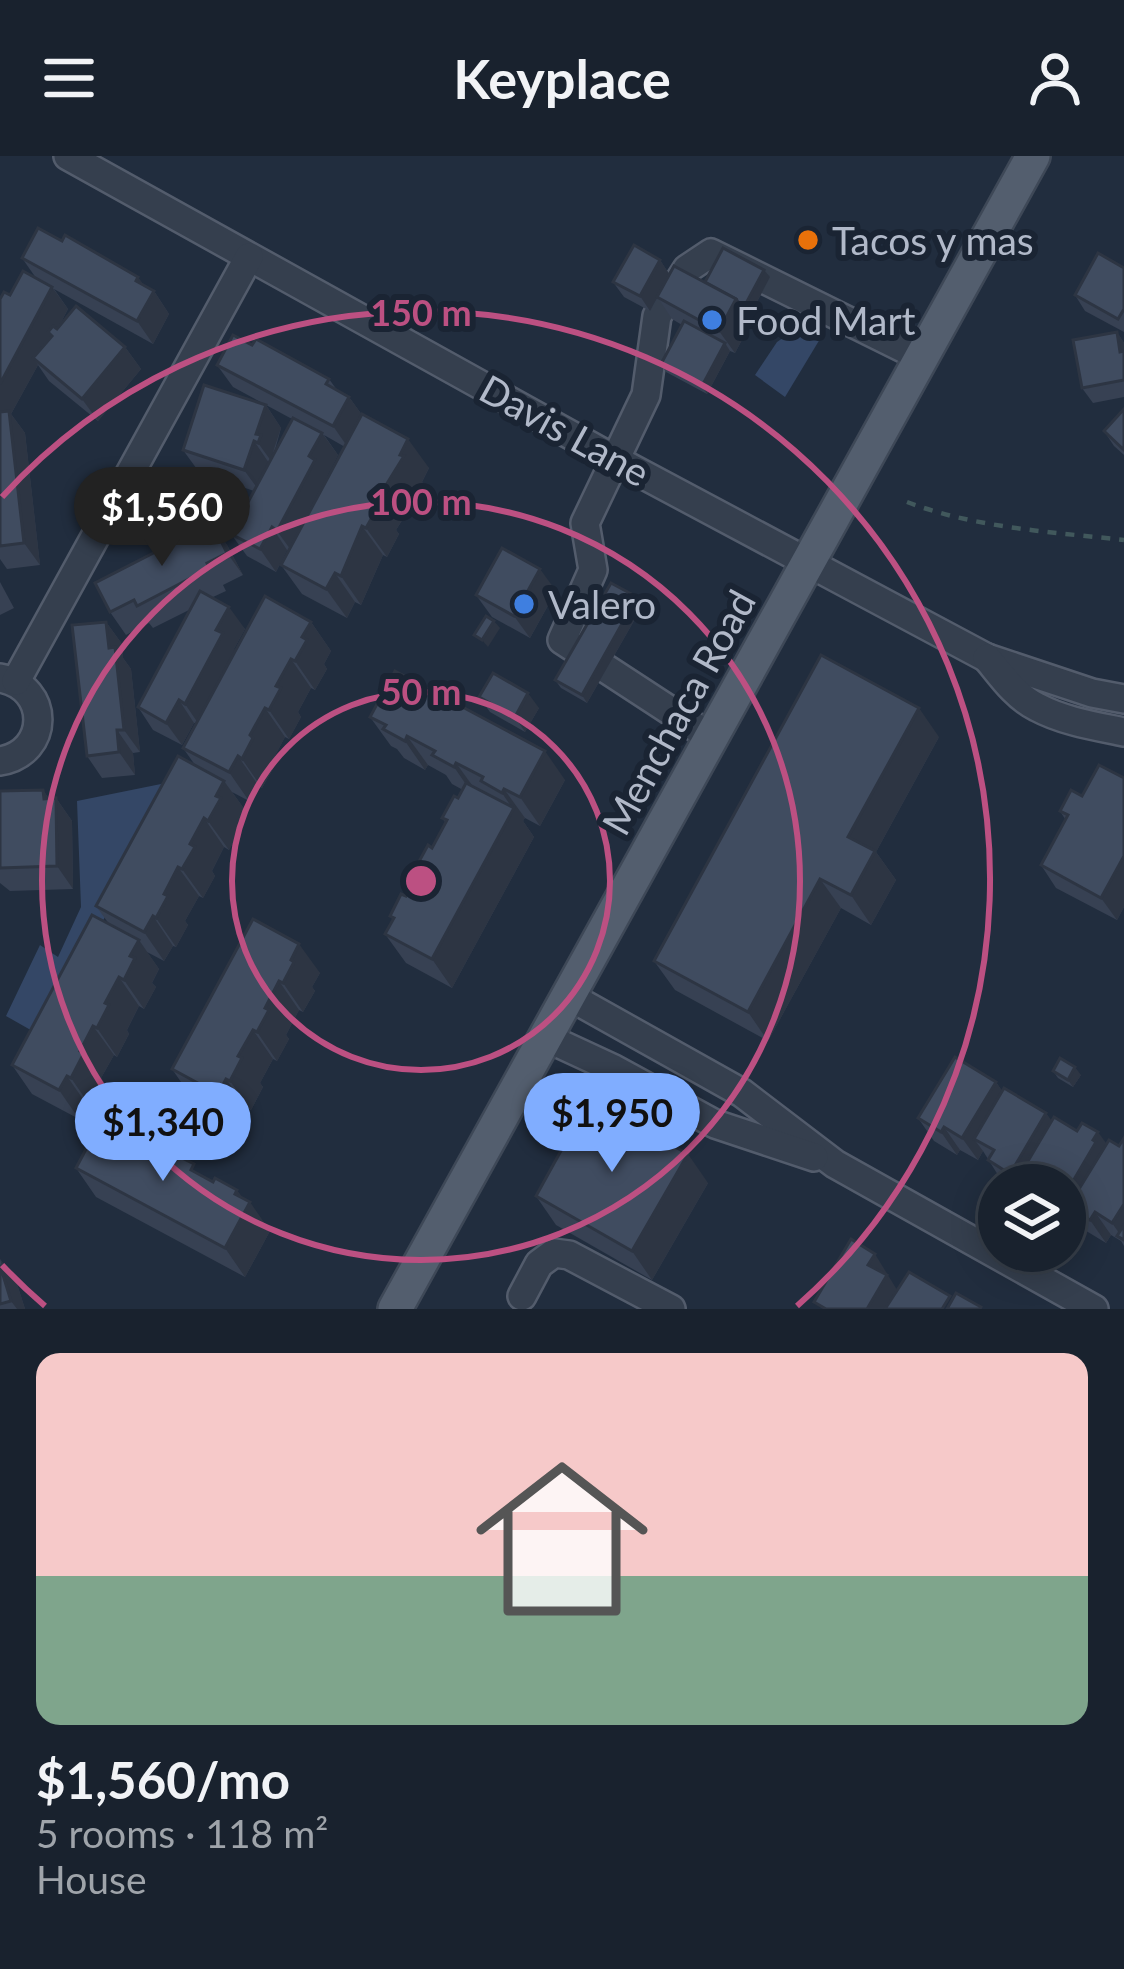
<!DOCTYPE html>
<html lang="en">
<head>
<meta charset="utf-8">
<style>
  :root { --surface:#19222e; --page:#222a36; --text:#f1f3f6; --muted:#9fa4aa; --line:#373f4a; --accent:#80adff }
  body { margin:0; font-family:Lato,sans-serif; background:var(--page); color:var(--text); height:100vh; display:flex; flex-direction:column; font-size:45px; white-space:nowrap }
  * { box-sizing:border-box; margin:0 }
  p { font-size:39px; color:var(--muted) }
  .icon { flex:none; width:66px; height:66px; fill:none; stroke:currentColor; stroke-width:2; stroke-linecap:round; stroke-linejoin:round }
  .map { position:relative; height:1153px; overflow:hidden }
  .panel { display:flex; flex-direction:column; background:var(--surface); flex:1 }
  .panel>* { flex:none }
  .fabs { position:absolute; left:978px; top:1008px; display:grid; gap:24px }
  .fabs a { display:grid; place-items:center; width:108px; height:108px; border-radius:50%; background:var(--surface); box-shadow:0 6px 30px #0003,0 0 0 3px var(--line); font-size:60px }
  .price { position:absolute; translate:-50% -102px; padding:0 27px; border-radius:42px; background:var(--accent); color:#111; font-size:39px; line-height:78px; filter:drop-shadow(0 3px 6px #0008) }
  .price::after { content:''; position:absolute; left:50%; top:72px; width:36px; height:27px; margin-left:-18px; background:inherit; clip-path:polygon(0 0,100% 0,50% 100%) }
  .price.active { background:#222; color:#fff }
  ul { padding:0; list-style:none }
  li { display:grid; align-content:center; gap:24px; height:636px; padding:0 36px }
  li+li { border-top:3px solid var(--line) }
  li span { display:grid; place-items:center; height:372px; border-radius:24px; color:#555 }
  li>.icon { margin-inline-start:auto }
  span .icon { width:216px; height:216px; fill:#fffc; stroke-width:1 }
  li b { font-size:51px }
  header { display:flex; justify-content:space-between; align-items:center; height:156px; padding:0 36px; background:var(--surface); font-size:54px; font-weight:700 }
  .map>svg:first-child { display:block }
  .water { fill:#344766 }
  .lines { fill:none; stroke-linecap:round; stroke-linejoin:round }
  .minor-casing { stroke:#535c6c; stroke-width:32 }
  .major-casing { stroke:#3e4857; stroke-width:38 }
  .path { stroke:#41585c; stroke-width:4.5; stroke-dasharray:9 9; stroke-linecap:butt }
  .minor { stroke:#353f4e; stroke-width:27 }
  .major { stroke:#535e6e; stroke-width:33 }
  .wall { fill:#374153; fill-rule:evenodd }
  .shaded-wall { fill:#2d3543 }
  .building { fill:#404c60; stroke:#2d3543; stroke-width:3 }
  .ring { fill:none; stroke:#bc5082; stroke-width:6 }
  .food-dot { fill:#e8710a; stroke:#1a2433; stroke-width:4.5 }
  .shop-dot { fill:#3f7fe0; stroke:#1a2433; stroke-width:4.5 }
  .labels { text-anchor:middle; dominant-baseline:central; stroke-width:12; stroke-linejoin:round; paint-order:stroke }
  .poi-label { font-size:39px; fill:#b1b9c9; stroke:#1a2433; text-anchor:start }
  .street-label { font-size:39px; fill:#b1b9c9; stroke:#1a2433 }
  .centre { fill:#bc5082; stroke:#1a2433; stroke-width:6 }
  .ring-label { font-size:36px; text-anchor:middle; font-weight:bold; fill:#bc5082; stroke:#1a2433; stroke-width:12; stroke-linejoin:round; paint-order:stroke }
</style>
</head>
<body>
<header><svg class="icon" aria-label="menu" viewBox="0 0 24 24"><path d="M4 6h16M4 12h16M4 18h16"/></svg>Keyplace<svg class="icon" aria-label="person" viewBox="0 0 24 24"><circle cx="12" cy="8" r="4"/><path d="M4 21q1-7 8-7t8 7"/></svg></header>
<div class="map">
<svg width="1124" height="1153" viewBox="0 0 1124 1153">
  <rect width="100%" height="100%" fill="#212d3e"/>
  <g class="water">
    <path d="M796,173L815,174L823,178L785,241L755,219L777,186Z"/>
    <path d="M161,628L170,635L43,881L6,860L40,789L58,801L81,751L77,645Z"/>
  </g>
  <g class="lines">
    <g class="minor-casing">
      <g id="minor">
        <path d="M68,0L614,303L987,502L1092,537L1124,543"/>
        <path d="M987,502C1001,519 1016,541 1037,551C1063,565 1095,570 1124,576"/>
        <path d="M0,522C51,531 50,597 0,605"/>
        <path d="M16,525L249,101"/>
        <path d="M712,582L562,484L593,414L585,367L646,239L657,160L687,113L711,97L923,202"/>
        <path d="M567,839L742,937L835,1008L1094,1153"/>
        <path d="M545,881L614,913L715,968L814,1001"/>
        <path d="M522,1140L539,1108L554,1097L569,1099L671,1153"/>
      </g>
    </g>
    <g class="major-casing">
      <path id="major" d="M395,1153L1033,0"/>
    </g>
    <path class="path" d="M907,346C975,372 1052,376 1124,384"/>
    <use href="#minor" class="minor"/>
    <use href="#major" class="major"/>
  </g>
  <g class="wall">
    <path d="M22,102L145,130L154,135L169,158L153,188L54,133L68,153L58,172L125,191L141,213L98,265L49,225L38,209L11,258L25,277L40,409L7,413L0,403V143L36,122Z"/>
    <path d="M660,104L669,118L705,126L764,114L770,121L749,161L752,165L735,197L730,195L707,238L666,216L661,208L682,169L672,163L658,142L650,155L624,141L613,126Z"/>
    <path d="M1124,112V176L1085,155L1075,139Z"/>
    <path d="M1117,176L1124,187V241L1093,247L1082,232Z"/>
    <path d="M252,189L329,223L337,234L349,241L362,259L429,312L422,326L424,329L396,374L399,378L387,401L383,399L361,449L355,446L347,462L302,438L281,409L289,395L287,394L276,416L247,400L231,378L254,335L199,316L183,294L266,249L281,272L274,298L292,263L233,231L217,209ZM324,279L345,291L328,322L327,320L338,299Z"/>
    <path d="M1124,253V299L1114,290L1104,275Z"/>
    <path d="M212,367L227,389L243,419L223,429L226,435L213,441L245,473L234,493L235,495L311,466L331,495L324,508L327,513L315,534L311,532L298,556L301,561L289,583L285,581L271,607L274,611L262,632L258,629L249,645L232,636L245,654L237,667L241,672L229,694L224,691L212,715L215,720L203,742L199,740L185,765L188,769L176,791L173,790L164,805L147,796L159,813L152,827L156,831L144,853L139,850L127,874L129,878L117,901L114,899L101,922L104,926L91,951L87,949L79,963L32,938L12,909L109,768L96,750L195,609L183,592L196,567H194L182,589L153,574L138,551L191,453L153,472L149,467L126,479L110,456Z"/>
    <path d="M0,426L14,452L0,459Z"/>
    <path d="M556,435L530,482L492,461L476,439Z"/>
    <path d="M643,449L587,547L561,532L555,524Z"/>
    <path d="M106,466L122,488L123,502L131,513L140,596L133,597L135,619L102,622L87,600Z"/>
    <path d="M479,541L539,552L525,576L490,556Z"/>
    <path d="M370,561L565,624L540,670L525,662L523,665L534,681L452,832L406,807L385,778L393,764L390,760L406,740L419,715L416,711L432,692L445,666L442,662L463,634L452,628L446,619L428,609L425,614L404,602L397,593L391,590Z"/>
    <path d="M939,581L876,696L896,724L871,769L841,752L768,885L675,834L654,805Z"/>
    <path d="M1124,622V751L1117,764L1056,732L1041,709L1065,663L1060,655L1082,640Z"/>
    <path d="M43,634L49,643L56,642L72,665L73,733L10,735L0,727V635Z"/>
    <path d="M253,763L320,817L312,831L315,835L303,856L299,854L286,879L289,883L277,905L273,903L260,927L263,931L251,954L247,952L239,967L192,942L172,913Z"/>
    <path d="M1053,915L1081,919L1073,931L1058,922Z"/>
    <path d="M996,926L1002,935L1046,957L1051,965L1106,988L1119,990L1124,982V1090L1121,1085L1111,1079L1106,1087L1083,1073L1068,1051L1070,1046L1065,1043V1029H1007L1003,1027L983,995L978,1004L960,994L957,999L934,985L918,962Z"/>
    <path d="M116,973L140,981L145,989L243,1042L270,1075L245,1121L96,1041L76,1012Z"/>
    <path d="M708,1027L652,1124L556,1069L536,1040Z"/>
    <path d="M0,1103L17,1128L25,1153H0Z"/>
  </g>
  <g class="shaded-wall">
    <path d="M660,104L670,119L650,155L640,140Z"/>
    <path d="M764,114L770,121L749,161L752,165L735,197L719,175L736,143Z"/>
    <path d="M138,121L151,139L154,135L169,158L153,188L137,165L136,125Z"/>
    <path d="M52,131L68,153L53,181L48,176L52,182L33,202L38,209L11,258L25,277L40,409L24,387L0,262V228Z"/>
    <path d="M1117,176L1124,187V201L1120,196Z"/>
    <path d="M725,187L730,195L707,238L702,230Z"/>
    <path d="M125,191L141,213L98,265L82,243Z"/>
    <path d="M349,241L365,263L349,293L333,270Z"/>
    <path d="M266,249L281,272L273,296L276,301L274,309L258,287L256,278Z"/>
    <path d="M322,277L338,299L327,320L331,326L293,397L277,375L309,300Z"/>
    <path d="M408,283L429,312L422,326L424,329L396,374L399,378L387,401L366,372L375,347Z"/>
    <path d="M254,285L269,307L260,336L244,314Z"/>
    <path d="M212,367L227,389L243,419L227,397Z"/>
    <path d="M362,370L383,399L361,449L341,420Z"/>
    <path d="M272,371L287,394L276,416L260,393Z"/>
    <path d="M540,413L556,435L530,482L514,460Z"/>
    <path d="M335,417L355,446L347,462L326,433Z"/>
    <path d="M637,441L643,449L587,547L582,539Z"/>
    <path d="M229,451L245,473L234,493L238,500L200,570L185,548L216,474Z"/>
    <path d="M494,465L500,472L488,491L482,484Z"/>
    <path d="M106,466L122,488L123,502L131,513L140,596L124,574Z"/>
    <path d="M311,466L331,495L324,508L327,513L315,534L295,505L302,481Z"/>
    <path d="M291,503L311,532L298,556L301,561L289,583L269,554L276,530Z"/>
    <path d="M528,537L539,552L525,576L515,561Z"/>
    <path d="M179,544L194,567L182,589L166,567Z"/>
    <path d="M265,552L285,581L271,607L274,611L262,632L242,603L250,579Z"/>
    <path d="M919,552L939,581L876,696L896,724L871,769L851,739L848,681Z"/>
    <path d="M117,574L133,597L135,619L119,596Z"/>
    <path d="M407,580L428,609L425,614L405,585Z"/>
    <path d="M545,595L565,624L540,670L520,641Z"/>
    <path d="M238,600L258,629L249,645L229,616Z"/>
    <path d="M456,607L477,636L474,640L454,611Z"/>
    <path d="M224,625L245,654L237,667L241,672L229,694L208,665L216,640Z"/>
    <path d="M504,633L525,662L523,665L534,681L452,832L432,803L513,653L502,637Z"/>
    <path d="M43,634L56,653V642L72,665L73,733L57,710Z"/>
    <path d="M204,662L224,691L212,715L215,720L203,742L182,713L190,688Z"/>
    <path d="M1124,700V751L1117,764L1101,742Z"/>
    <path d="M178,711L199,740L185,765L188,769L176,791L156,762L164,738Z"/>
    <path d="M820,723L841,752L768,885L748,856Z"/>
    <path d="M153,760L173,790L164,805L144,776Z"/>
    <path d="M139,784L159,813L152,827L156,831L144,853L124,824L130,800Z"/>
    <path d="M299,788L320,817L312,831L315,835L303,856L283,827L291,804Z"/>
    <path d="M119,821L139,850L127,874L129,878L117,901L97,872L105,847Z"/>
    <path d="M279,825L299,854L286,879L289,883L277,905L257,876L265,852Z"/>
    <path d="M93,870L114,899L101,922L104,926L91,951L71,922L80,895Z"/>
    <path d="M253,874L273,903L260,927L263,931L251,954L230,925L238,900Z"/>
    <path d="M1075,911L1081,919L1073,931L1068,924Z"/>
    <path d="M67,920L87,949L79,963L59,934Z"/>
    <path d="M226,923L247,952L239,967L218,938Z"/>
    <path d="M996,926L1011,948L974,983L983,995L978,1004L962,982Z"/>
    <path d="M1046,957L1062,979L1018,1022L1022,1029H1018L1010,1018Z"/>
    <path d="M944,971L960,994L957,999L941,976Z"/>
    <path d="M1098,976L1114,998L1085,1054L1069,1032Z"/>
    <path d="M688,998L708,1027L652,1124L632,1095Z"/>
    <path d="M237,1034L248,1049L250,1046L270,1075L245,1121L225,1092Z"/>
    <path d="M1124,1048V1084L1112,1067Z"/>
    <path d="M1095,1056L1111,1079L1106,1087L1090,1064Z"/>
    <path d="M875,1098L902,1142L896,1153H867L868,1109Z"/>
    <path d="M0,1103L17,1128L25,1153H17L11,1145Z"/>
  </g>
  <g class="building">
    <path d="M38,72L62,85L65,79L138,121L136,125L154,135L137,165L22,102Z"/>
    <path d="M634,89L660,104L640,140L613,126Z"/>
    <path d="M723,92L764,114L743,153L736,143L705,126Z"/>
    <path d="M1098,97L1124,112V153L1118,163L1075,139Z"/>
    <path d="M674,110L736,143L719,175L657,141Z"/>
    <path d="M23,115L52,131L0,228V143L4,136L10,139Z"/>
    <path d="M76,150L125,191L82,243L33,202L52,180L48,176L53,170L57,173Z"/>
    <path d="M684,165L725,187L702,230L661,208Z"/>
    <path d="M1117,176L1120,196L1124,195V224L1082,232L1073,184Z"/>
    <path d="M233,179L252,189L256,183L329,223L326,228L349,241L333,270L217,209Z"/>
    <path d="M204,229L266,249L256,278L261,279L258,287L254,285L244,314L183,294Z"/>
    <path d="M1124,253V294L1104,275Z"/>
    <path d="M9,255L24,387L0,390V256Z"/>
    <path d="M362,258L408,283L400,299L404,300L375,347L379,349L366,372L362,370L341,420L335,417L326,433L281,409Z"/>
    <path d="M293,262L322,277L309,300L315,304L277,375L272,371L260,393L231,378Z"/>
    <path d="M212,367L227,397L207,407L210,412L137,450L134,444L110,456L95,427Z"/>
    <path d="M502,392L540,413L514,460L476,439Z"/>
    <path d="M611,427L637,441L582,539L555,524Z"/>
    <path d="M200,435L229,451L216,474L223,477L185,548L179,544L166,567L138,551Z"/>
    <path d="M265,440L311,466L302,481L307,484L295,505L291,503L276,530L281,532L269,554L265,552L250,579L253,582L242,603L238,600L229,616L183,592Z"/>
    <path d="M486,460L494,465L482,484L474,479Z"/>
    <path d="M106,466L109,492L115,491L124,574H117L119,596L87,600L72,469Z"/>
    <path d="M821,499L919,552L848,681L875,695L851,739L820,723L748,856L654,805Z"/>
    <path d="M395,515L545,595L520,641L504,633L502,637L481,625L483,621L456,607L454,611L432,599L435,595L407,580L405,585L383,573L386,569L370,561Z"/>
    <path d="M493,517L528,537L515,561L479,541Z"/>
    <path d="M178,600L224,625L216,640L221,642L208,665L204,662L190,688L195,691L182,713L178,711L164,738L168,740L156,762L153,760L144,776L96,750Z"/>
    <path d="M1099,609L1124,622V700L1101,742L1041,709L1068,659L1060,655L1071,634L1082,640Z"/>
    <path d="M466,627L514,652L432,803L385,778L394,762L390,760L401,738L406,740L420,713L416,711L428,689L432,692L447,664L442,662L454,640L458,642Z"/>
    <path d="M43,634L44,643L56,642L57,710L0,712V635Z"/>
    <path d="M92,759L139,784L130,800L135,802L124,824L119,821L105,847L109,849L97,872L93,870L80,895L84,897L71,922L67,920L59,934L12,909Z"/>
    <path d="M253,763L299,788L291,804L294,806L283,827L279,825L265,852L269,854L257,876L253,874L238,900L242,902L230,925L226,923L218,938L172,913Z"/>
    <path d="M955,901L996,926L962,982L944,971L941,976L918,962Z"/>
    <path d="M1060,902L1075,911L1068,924L1053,915Z"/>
    <path d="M1004,932L1046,957L1010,1018L988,1004L994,994L974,983Z"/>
    <path d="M589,944L688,998L632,1095L536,1040Z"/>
    <path d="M1054,961L1077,975L1082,967L1098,976L1093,984L1096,986L1069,1032L1049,1021L1045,1029H1028L1018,1022Z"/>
    <path d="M101,965L116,973L118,970L140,981L137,985L164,999L166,994L194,1008L191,1014L213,1026L215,1022L237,1034L235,1038L250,1046L225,1092L76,1012Z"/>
    <path d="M1124,982V1048L1112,1067L1095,1056L1090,1064L1068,1051L1109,984L1119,990Z"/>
    <path d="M1124,1069V1084L1117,1080Z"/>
    <path d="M851,1083L875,1098L868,1109L887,1119L867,1153H826L814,1146Z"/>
    <path d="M0,1109L11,1145L0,1148Z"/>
    <path d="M909,1116L950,1140L942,1153H885Z"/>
    <path d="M956,1137L981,1151L980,1153H947Z"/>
  </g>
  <g class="ring">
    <circle cx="421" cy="725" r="189"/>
    <circle cx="421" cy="725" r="379"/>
    <path d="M45 1150A568 568 0 0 1 2 1109M2 341A568 568 0 1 1 797 1150"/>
  </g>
  <circle class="food-dot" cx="808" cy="84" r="12"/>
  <g class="shop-dot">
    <circle cx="712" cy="164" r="12"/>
    <circle cx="524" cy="448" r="12"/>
  </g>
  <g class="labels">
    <g class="poi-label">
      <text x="832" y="84">Tacos y mas</text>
      <text x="736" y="164">Food Mart</text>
      <text x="548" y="448">Valero</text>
    </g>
    <g class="street-label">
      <text transform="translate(565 274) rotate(29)">Davis Lane</text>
      <text transform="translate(678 556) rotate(-61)">Menchaca Road</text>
    </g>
  </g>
  <circle cx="421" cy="725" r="18" class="centre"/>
  <g class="ring-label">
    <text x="421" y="170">150 m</text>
    <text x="421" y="359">100 m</text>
    <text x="421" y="549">50 m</text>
  </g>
</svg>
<div class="fabs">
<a><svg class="icon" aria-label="layers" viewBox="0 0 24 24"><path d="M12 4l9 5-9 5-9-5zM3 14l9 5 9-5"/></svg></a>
</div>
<b class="price active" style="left:162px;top:413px">$1,560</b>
<b class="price" style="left:612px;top:1019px">$1,950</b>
<b class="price" style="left:163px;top:1028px">$1,340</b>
</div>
<section class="panel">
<ul>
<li><span style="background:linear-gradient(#f6c9c9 60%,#7fa58c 0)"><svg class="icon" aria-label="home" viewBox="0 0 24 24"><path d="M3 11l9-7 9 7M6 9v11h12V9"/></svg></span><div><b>$1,560/mo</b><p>5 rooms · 118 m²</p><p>House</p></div></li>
</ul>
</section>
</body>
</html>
